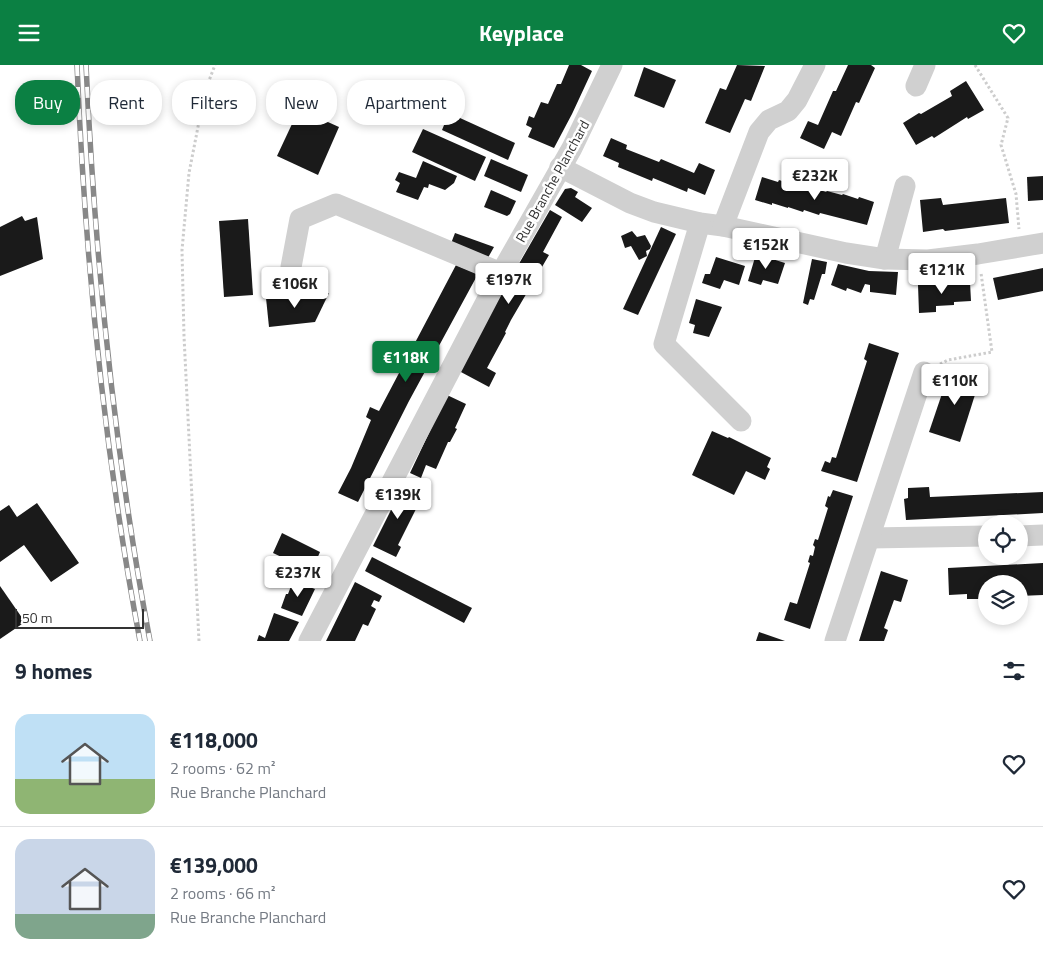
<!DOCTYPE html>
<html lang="en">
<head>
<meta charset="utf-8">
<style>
  :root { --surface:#fff; --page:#f2f2f3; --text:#1f2937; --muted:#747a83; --line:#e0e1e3; --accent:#0b8043 }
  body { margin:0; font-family:"Titillium Web",sans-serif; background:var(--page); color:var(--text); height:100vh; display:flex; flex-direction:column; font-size:19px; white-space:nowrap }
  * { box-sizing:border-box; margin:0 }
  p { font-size:16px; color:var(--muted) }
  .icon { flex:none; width:28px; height:28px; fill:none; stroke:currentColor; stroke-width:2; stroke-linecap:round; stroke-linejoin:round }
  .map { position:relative; height:576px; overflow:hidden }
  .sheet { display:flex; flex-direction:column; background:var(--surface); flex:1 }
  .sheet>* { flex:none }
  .top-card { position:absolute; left:15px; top:15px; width:500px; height:45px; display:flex; gap:10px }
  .controls { position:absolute; left:978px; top:450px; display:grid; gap:10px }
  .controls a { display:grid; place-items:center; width:50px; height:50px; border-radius:50%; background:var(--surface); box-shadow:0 2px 8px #0003; font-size:25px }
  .scale { position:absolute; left:15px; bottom:12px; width:129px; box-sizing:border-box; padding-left:5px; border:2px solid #333; border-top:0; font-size:14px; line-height:18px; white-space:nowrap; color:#333; -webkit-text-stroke:4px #fff; paint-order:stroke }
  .price { position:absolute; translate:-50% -42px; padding:0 11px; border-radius:5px; background:#fff; color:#222; font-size:16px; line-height:32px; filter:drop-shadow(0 1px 2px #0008) }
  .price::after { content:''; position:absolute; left:50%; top:30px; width:15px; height:11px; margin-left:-8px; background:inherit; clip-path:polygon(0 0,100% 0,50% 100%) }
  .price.selected { background:var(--accent); color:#fff }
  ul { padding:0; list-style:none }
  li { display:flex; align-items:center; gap:15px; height:125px; padding:0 15px }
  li+li { border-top:1px solid var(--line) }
  li span { display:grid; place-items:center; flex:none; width:140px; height:100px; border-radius:15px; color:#555 }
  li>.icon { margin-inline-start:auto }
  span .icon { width:60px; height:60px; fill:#fffc; stroke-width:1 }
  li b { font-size:21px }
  h2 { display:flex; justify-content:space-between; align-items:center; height:60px; padding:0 15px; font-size:21px }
  .chip { padding:0 18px; border-radius:20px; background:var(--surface); box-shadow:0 2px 8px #0003; font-size:18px; line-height:45px }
  .chip.selected { background:var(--accent); color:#fff }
  header { display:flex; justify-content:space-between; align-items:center; height:65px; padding:0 15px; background:var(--accent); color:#fff; font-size:22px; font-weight:700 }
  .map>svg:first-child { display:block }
  .building { fill:#1a1a1a }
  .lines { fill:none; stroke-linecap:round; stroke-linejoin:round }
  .path { stroke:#cdcdcd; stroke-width:3; stroke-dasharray:2.5 2.5; stroke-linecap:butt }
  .minor { stroke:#d0d0d0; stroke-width:21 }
  .rail-casing { stroke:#888; stroke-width:5.5 }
  .rail { stroke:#fff; stroke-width:4; stroke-dasharray:11; stroke-linecap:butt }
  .labels { text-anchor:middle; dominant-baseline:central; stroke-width:5; stroke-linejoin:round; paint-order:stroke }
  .street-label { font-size:14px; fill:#333; stroke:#fff }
</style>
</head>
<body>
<header><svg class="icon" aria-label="menu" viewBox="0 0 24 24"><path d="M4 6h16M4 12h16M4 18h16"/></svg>Keyplace<svg class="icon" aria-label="heart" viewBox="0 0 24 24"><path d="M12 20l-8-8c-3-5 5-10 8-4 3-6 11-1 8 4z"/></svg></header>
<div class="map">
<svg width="1043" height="576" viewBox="0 0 1043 576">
  <rect width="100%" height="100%" fill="#fff"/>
  <g class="building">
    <path d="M569,0H581L592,6L572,49L554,83L528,72L532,63L526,60L529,51L534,53L541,37L548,39L557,19H561Z"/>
    <path d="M737,0L765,1L751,36L745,34L730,68L705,58L720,23L726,25Z"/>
    <path d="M848,0H871L875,3L859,38L856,37L841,71L832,67L824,84L800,73L808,56L818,60L833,26H836Z"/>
    <path d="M644,2L676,15L664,43L634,31Z"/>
    <path d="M966,16L984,45L968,54L967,52L934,73L932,71L916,80L903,58L919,48L921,49L952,31L950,26Z"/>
    <path d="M299,44L339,62L318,110L277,91Z"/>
    <path d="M449,48L515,78L508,95L442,65Z"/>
    <path d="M423,64L486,92L475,116L412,87Z"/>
    <path d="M611,73L627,80L626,84L659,97L661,94L694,108L699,98L715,105L705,130L688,123L687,127L653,113L652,116L618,102L619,98L603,91Z"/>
    <path d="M491,94L528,110L521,127L484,111Z"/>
    <path d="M423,96L457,111L454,118L445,125L429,119L428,123L424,122L418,135L396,127L400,118L395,115L399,107L416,113Z"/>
    <path d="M1043,111V135L1028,136L1027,112Z"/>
    <path d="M762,112L778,117L779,115L794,120L795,119L810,124L811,122L826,127L827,126L842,130L843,129L858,134L859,132L874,137L867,160L820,148L819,150L804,145L803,147L788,142V143L772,138V140L755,135Z"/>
    <path d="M571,123L578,127L575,132L592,143L582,157L555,140L565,124Z"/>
    <path d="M491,125L516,136L510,149L507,151L484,142Z"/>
    <path d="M941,133L943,140L1006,133L1009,158L945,166L943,164L923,167L920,135Z"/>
    <path d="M550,145L562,152L543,187L549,190L511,255L505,267L506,268L487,303L496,308L489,322L459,306L472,280Z"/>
    <path d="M22,151L25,156L37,152L43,194L0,211V162Z"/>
    <path d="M248,154L253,230L224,232L219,156Z"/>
    <path d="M661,162L676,169L638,250L623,244Z"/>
    <path d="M632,166L637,172L645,170L651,181L650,184L646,186L647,191L639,195L631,181L625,183L621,171Z"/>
    <path d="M455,168L494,182L485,198L450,181Z"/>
    <path d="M756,189L785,198L778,219L763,215L761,220L748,216Z"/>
    <path d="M716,192L745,201L739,220L724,215L720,224L702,218L705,209H710Z"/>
    <path d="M812,194L827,197L825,209H822L814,235L810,234L808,240L803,238Z"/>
    <path d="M838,199L869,206L898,207L896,230L870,227V220L865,219L861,228L847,223L846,226L831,220Z"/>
    <path d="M456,200L478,209L409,336L358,437L338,428L351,403L371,355L366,352L370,342L379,346Z"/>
    <path d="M1043,203V226L998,235L993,213Z"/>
    <path d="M970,217L971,236L954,237V240L936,241V247L919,248L918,220Z"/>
    <path d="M329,228L315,257L269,262L266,233Z"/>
    <path d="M696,234L722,242L709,272L693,268L695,260L689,258Z"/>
    <path d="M869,278L899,288L857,417L821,406L825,396L830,398L832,392L836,393L867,296L864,294Z"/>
    <path d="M950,305L980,314L960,377L929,367Z"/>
    <path d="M447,330L466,339L455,363L457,364L450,377H448L436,404L426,400L421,413L410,408Z"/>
    <path d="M712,366L728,373L729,372L771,393L767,402L770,404L765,415L746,406L734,430L692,410Z"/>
    <path d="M404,419L424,428L398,480L401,482L396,492L373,481Z"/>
    <path d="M929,422L930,432L1043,427V448L906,455L904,434L908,433V423Z"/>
    <path d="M833,425L853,431L810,564L784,555L790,537L797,539L810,498L808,497L810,490L813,491L815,482L813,480L815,474L818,475L828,443L825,441L828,431L830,432Z"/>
    <path d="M37,438L79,498L51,517L24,480L0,497V446L9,440L17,452Z"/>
    <path d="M282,468L320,487L313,503L292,493L290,496L273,488Z"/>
    <path d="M372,492L472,543L464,558L365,506Z"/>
    <path d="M1043,498V530L1019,531V519H986V531H984V534H967V529L949,530L948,503Z"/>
    <path d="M881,506L908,515L901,537L894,535L884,563L888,565L884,576H859Z"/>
    <path d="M293,516L315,524L302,551L281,543L286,529H288Z"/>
    <path d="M355,517L382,531L379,537L374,535L371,541L376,544L368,561L363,559L355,576H326Z"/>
    <path d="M0,521L25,557L0,574Z"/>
    <path d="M274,548L299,557L289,576H257L259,570L265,573Z"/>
    <path d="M759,567L785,576H756Z"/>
  </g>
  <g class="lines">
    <g class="path">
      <path d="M975,0L1008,53L1001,80L1016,129L1019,164"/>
      <path d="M940,299L948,295L992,287L981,208"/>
      <path d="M199,576L184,271L182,185L189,108L205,26L215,0"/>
    </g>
    <g class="minor">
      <path d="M916,21L925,0"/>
      <path d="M560,102L630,138L654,147L700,158L723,161L846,188L885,194L928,195L978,189L1043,178"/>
      <path d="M700,158L664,279L741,356"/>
      <path d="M723,161L759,67L769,55L788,46L797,35L815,0"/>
      <path d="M885,194L905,121"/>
      <path d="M291,202L300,154L336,139L501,208"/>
      <path d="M1019,471L1043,470"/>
      <path d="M870,473L986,471"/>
      <path d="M309,576L501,208L572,83L612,0"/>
      <path d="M835,576L924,307"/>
    </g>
    <g class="rail-casing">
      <g id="rail">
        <path d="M77,0C85,193 104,386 140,576"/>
        <path d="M86,0C95,193 114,386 150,576"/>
      </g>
    </g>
    <use href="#rail" class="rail"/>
  </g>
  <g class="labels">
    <g class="street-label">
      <text transform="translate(552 116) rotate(-61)">Rue Branche Planchard</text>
    </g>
  </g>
</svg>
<div class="controls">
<a><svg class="icon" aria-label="locate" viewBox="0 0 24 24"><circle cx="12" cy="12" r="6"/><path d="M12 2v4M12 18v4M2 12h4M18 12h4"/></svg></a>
<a><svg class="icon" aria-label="layers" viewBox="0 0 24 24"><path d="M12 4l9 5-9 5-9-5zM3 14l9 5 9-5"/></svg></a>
</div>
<div class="scale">50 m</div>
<b class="price" style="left:815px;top:136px">€232K</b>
<b class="price" style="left:766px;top:205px">€152K</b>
<b class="price" style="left:942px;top:230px">€121K</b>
<b class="price" style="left:509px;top:240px">€197K</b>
<b class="price" style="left:295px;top:244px">€106K</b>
<b class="price selected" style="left:406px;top:318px">€118K</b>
<b class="price" style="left:955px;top:341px">€110K</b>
<b class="price" style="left:398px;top:455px">€139K</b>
<b class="price" style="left:298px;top:533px">€237K</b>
<div class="top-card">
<a class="chip selected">Buy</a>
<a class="chip">Rent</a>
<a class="chip">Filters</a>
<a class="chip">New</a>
<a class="chip">Apartment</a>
</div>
</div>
<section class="sheet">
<h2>9 homes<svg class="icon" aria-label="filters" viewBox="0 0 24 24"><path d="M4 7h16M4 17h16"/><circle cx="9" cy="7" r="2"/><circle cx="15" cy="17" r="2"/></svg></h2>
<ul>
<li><span style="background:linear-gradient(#bfe0f5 65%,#8fb573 0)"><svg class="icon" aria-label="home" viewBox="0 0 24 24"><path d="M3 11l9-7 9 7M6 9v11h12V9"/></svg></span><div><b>€118,000</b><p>2 rooms · 62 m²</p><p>Rue Branche Planchard</p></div><svg class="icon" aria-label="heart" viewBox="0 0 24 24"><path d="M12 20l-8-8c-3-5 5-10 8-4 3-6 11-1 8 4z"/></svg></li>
<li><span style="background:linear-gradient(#c9d6e8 75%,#7fa58c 0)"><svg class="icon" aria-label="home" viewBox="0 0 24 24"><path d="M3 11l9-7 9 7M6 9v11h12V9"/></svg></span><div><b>€139,000</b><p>2 rooms · 66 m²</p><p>Rue Branche Planchard</p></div><svg class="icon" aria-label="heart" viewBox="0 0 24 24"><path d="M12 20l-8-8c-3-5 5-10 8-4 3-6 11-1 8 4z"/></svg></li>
</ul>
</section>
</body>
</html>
